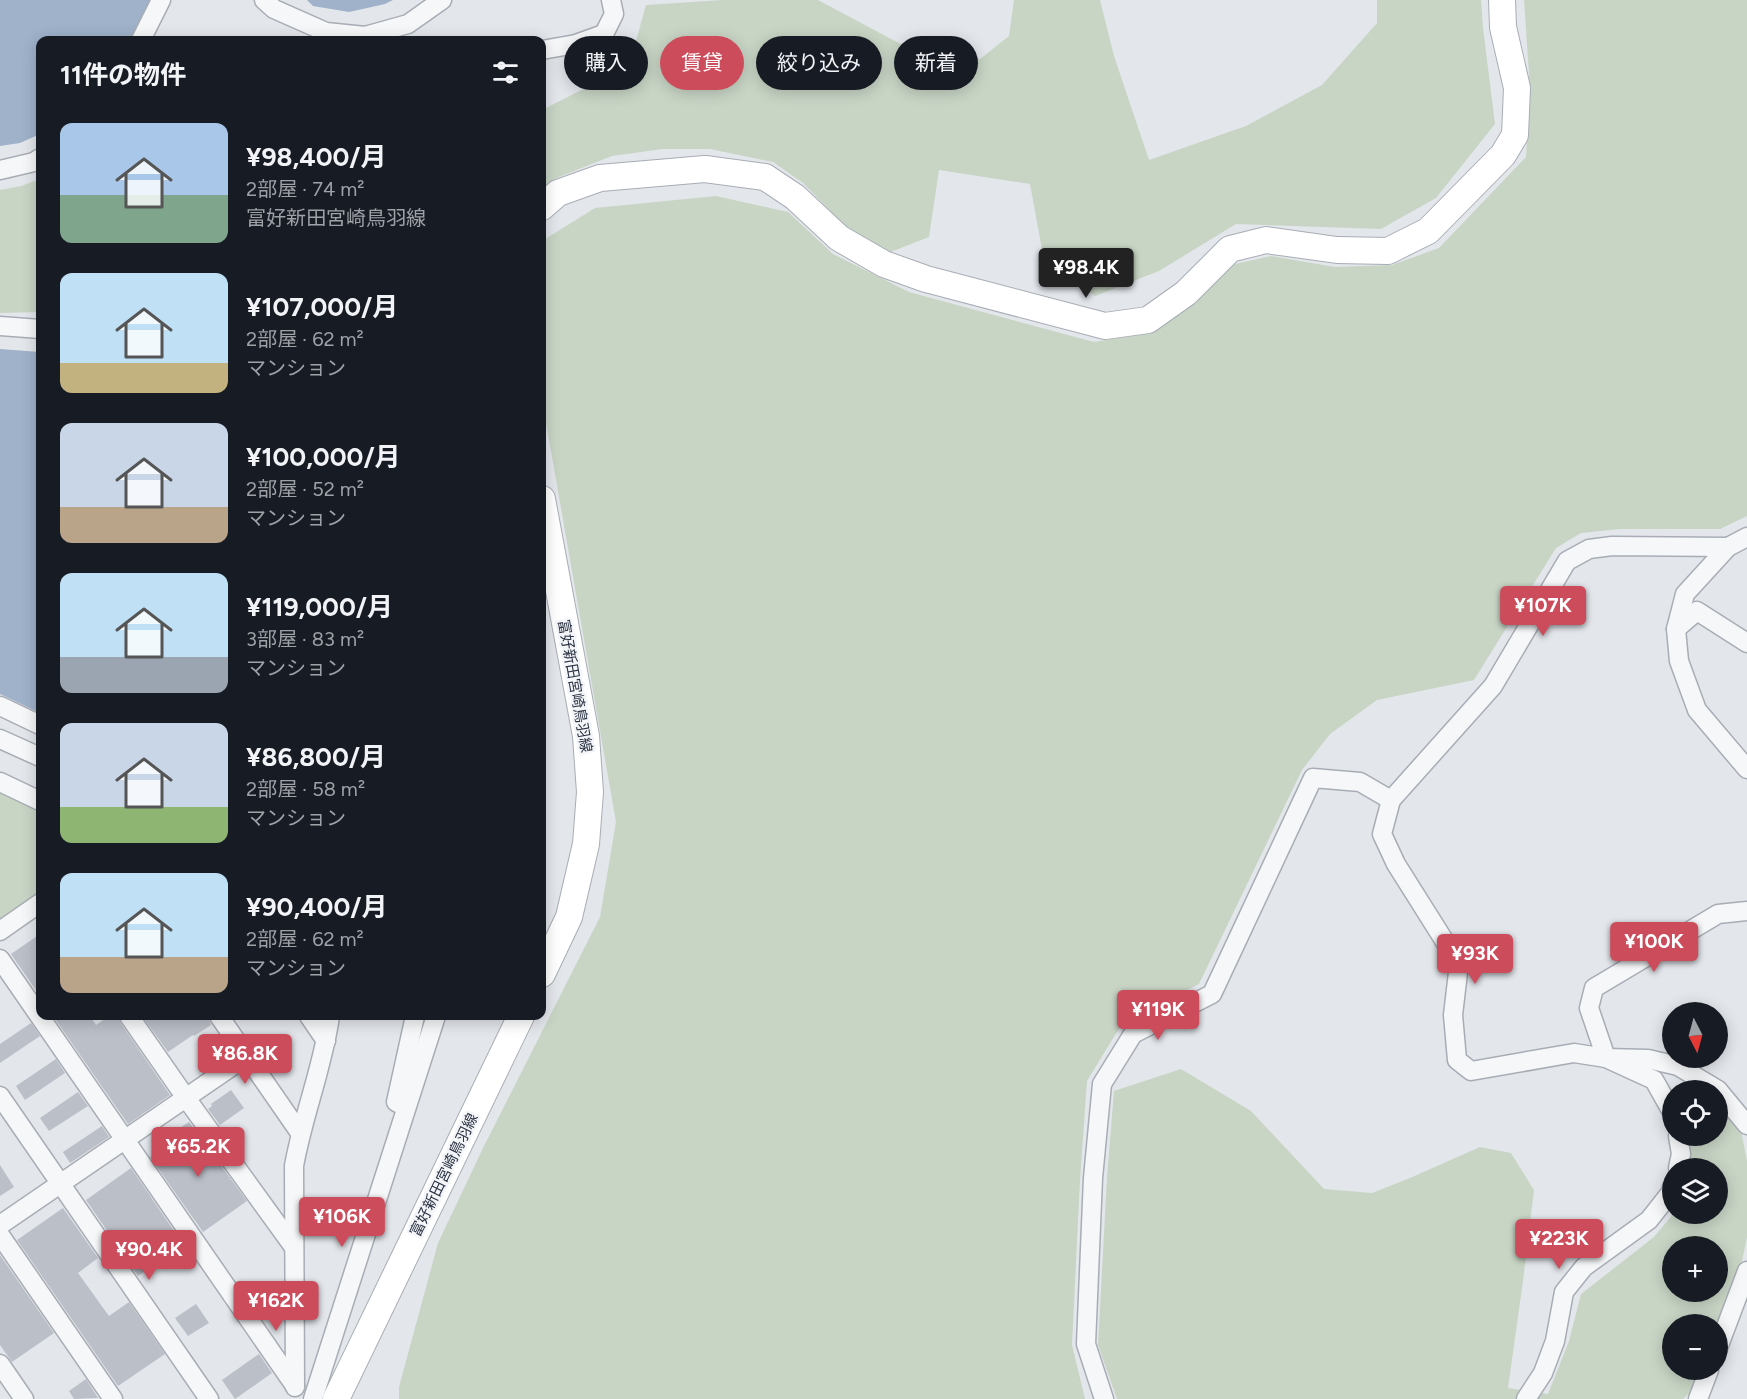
<!DOCTYPE html>
<html lang="ja">
<head>
<meta charset="utf-8">
<style>
  :root { --surface:#171b24; --page:#20242c; --text:#f1f3f6; --muted:#9ea1a6; --accent:#cc4c5b }
  body { margin:0; font-family:Figtree,"Noto Sans JP",sans-serif; background:var(--page); color:var(--text); height:100vh; display:flex; flex-direction:column; font-size:22px; white-space:nowrap }
  * { box-sizing:border-box; margin:0 }
  p { font-size:20px; color:var(--muted) }
  .icon { flex:none; width:33px; height:33px; fill:none; stroke:currentColor; stroke-width:2; stroke-linecap:round; stroke-linejoin:round }
  .map { position:relative; flex:1; overflow:hidden }
  .details { position:absolute; left:36px; top:36px; width:510px; height:984px; display:flex; flex-direction:column; background:var(--surface); border-radius:12px; box-shadow:0 3px 15px #0003 }
  .details>* { flex:none }
  .guide { position:absolute; left:564px; top:36px; width:570px; height:54px; display:flex; gap:12px }
  .needle { width:39px; rotate:174deg }
  .fabs { position:absolute; left:1662px; top:1002px; display:grid; gap:12px }
  .fabs a { display:grid; place-items:center; width:66px; height:66px; border-radius:50%; background:var(--surface); box-shadow:0 3px 15px #0003; font-size:30px }
  .price { position:absolute; translate:-50% -51px; padding:0 14px; border-radius:6px; background:var(--accent); color:#fff; font-size:20px; line-height:39px; filter:drop-shadow(0 2px 3px #0008) }
  .price::after { content:''; position:absolute; left:50%; top:36px; width:18px; height:14px; margin-left:-9px; background:inherit; clip-path:polygon(0 0,100% 0,50% 100%) }
  .price.active { background:#222; color:#fff }
  ul { padding:0; list-style:none }
  li { display:flex; align-items:center; gap:18px; height:150px; padding:0 24px }
  li span { display:grid; place-items:center; flex:none; width:168px; height:120px; border-radius:12px; color:#555 }
  li>.icon { margin-inline-start:auto }
  span .icon { width:72px; height:72px; fill:#fffc; stroke-width:1 }
  li b { font-size:26px }
  h2 { display:flex; justify-content:space-between; align-items:center; height:72px; padding:0 24px; font-size:26px }
  .chip { padding:0 21px; border-radius:27px; background:var(--surface); box-shadow:0 3px 15px #0003; font-size:21px; line-height:54px }
  .chip.active { background:var(--accent); color:#fff }
  .map>svg:first-child { display:block }
  .green { fill:#c8d5c5; fill-rule:evenodd }
  .water { fill:#9fb2ca }
  .building { fill:#bbbfc8 }
  .lines { fill:none; stroke-linecap:round; stroke-linejoin:round }
  .street-casing { stroke:#a8adb5; stroke-width:21 }
  .secondary-casing { stroke:#a8adb5; stroke-width:28 }
  .street { stroke:#f6f7f9; stroke-width:18 }
  .secondary { stroke:#fff; stroke-width:26 }
  .labels { text-anchor:middle; dominant-baseline:central; stroke-width:5; stroke-linejoin:round; paint-order:stroke }
  .street-label { font-size:15px; fill:#2b3343; stroke:#f3f5f8 }
</style>
</head>
<body>
<div class="map">
<svg width="1747" height="1399" viewBox="0 0 1747 1399">
  <rect width="100%" height="100%" fill="#e3e6eb"/>
  <g class="green">
    <path d="M723,0H818L908,48L980,59L1009,36L1014,0H1100L1114,56L1149,160L1246,126L1322,85L1377,23V0H1481L1483,28L1495,124L1436,198L1381,229L1236,224L1159,271L1095,296L1043,255L1030,184L939,170L929,237L888,253L846,227L803,183L773,162L710,149H663L612,156L554,179L542,190V110L629,66L646,5Z"/>
    <path d="M1524,0H1747V516L1720,529H1620L1581,533L1556,548L1474,680L1377,700L1330,734L1302,770L1199,984L1123,1022L1087,1081L1080,1180L1072,1345L1085,1399H399V1387L438,1243L483,1148L600,917L616,822L542,400V241L595,208L716,196L788,212L833,254L909,292L1094,342L1153,332L1235,264L1271,256L1335,267L1392,265L1439,248L1526,157L1530,89Z"/>
    <path d="M40,179V312L0,313V190L21,186Z"/>
    <path d="M0,788L40,806V894L0,922Z"/>
    <path d="M1181,1069L1251,1111L1324,1189L1372,1193L1410,1178L1480,1147L1511,1153L1534,1190L1523,1281L1508,1388L1548,1394L1569,1341L1581,1294L1654,1237L1673,1214H1718V1168H1688L1690,1157L1686,1136H1718V1105L1741,1130L1747,1161V1237L1741,1266L1717,1324H1672V1370H1698L1689,1394L1683,1399H1117L1098,1345L1107,1177L1114,1091ZM1672,1246H1718V1292H1672Z"/>
  </g>
  <g class="water">
    <path d="M0,0H151L137,39L125,38L120,40H40V134L20,143L0,146Z"/>
    <path d="M307,0H393L385,4L349,12L313,6Z"/>
    <path d="M0,349L40,352V713L0,694Z"/>
  </g>
  <g class="building">
    <path d="M40,934V996L11,954Z"/>
    <path d="M53,1016H90L96,1025L109,1016H118L120,1022L170,1095L128,1124Z"/>
    <path d="M142,1016H208L211,1025L194,1036L193,1035L168,1052Z"/>
    <path d="M31,1023L40,1036L0,1063V1044Z"/>
    <path d="M56,1059L65,1073L25,1100L16,1086Z"/>
    <path d="M231,1090L244,1108L220,1125L208,1109L212,1106L211,1104Z"/>
    <path d="M78,1092L88,1106L49,1131L40,1118Z"/>
    <path d="M189,1122L247,1201L203,1232L150,1157L173,1141L169,1135Z"/>
    <path d="M102,1126L109,1137L70,1163L63,1152Z"/>
    <path d="M0,1165L14,1187L0,1196Z"/>
    <path d="M131,1168L183,1244L138,1276L86,1200Z"/>
    <path d="M63,1208L98,1258L78,1273L109,1316L129,1302L165,1354L118,1386L17,1240Z"/>
    <path d="M0,1255L54,1333L12,1362L0,1345Z"/>
    <path d="M196,1304L209,1323L188,1336L175,1318Z"/>
    <path d="M259,1354L272,1373L235,1399L222,1380Z"/>
    <path d="M86,1379L98,1398L74,1399L69,1391Z"/>
  </g>
  <g class="lines">
    <g class="street-casing">
      <g id="street">
        <path d="M264,0L274,9L326,32L365,36L408,24L442,0"/>
        <path d="M141,40L161,0"/>
        <path d="M542,50L576,44L604,34L614,14L611,0"/>
        <path d="M0,170L34,162L40,158"/>
        <path d="M0,326L40,329"/>
        <path d="M1747,537L1728,547L1685,594L1676,629L1679,661L1697,710L1747,769"/>
        <path d="M1728,547L1612,546L1589,549L1567,561L1493,686L1391,800L1382,834L1396,864L1459,964L1453,1015L1457,1060L1471,1071L1574,1053L1606,1058L1648,1059L1678,1066L1718,1090L1747,1125"/>
        <path d="M1676,629L1697,611L1747,643"/>
        <path d="M0,706L40,725"/>
        <path d="M0,739L40,757"/>
        <path d="M0,782L40,801"/>
        <path d="M0,931L40,903"/>
        <path d="M0,959L295,1386"/>
        <path d="M129,1016L186,1098L293,1246"/>
        <path d="M219,1016L300,1133"/>
        <path d="M309,1016L326,1041"/>
        <path d="M0,1096L209,1399"/>
        <path d="M404,1106L396,1102L415,1016"/>
        <path d="M1672,1112L1654,1080L1606,1058L1589,1008L1594,988L1718,914L1747,911"/>
        <path d="M1678,1168L1681,1154L1678,1136"/>
        <path d="M0,1225L247,1056"/>
        <path d="M0,1235L113,1399"/>
        <path d="M1718,1348L1747,1271"/>
        <path d="M0,1364L24,1399"/>
        <path d="M295,1387L294,1166C303,1115 323,1067 330,1016"/>
        <path d="M313,1399L436,1016"/>
        <path d="M1104,1399L1086,1344L1093,1178L1102,1084L1133,1034L1212,994L1313,778L1360,782L1391,800"/>
        <path d="M1526,1399L1543,1373L1555,1341L1564,1292L1584,1267L1649,1220L1671,1192L1672,1187"/>
        <path d="M1698,1399L1709,1370"/>
      </g>
    </g>
    <g class="secondary-casing">
      <g id="secondary">
        <path d="M542,207L558,193L600,178L705,169L765,177L795,197L839,238L884,264L926,279L1105,326L1148,320L1186,293L1230,249L1266,240L1337,250L1388,251L1428,231L1503,155L1515,135L1517,88L1503,27L1502,0"/>
        <path d="M542,499L586,736L590,792L586,844L569,917L542,974"/>
        <path d="M336,1399L521,1016"/>
      </g>
    </g>
    <use href="#street" class="street"/>
    <use href="#secondary" class="secondary"/>
  </g>
  <g class="labels">
    <g class="street-label">
      <text transform="translate(575 686) rotate(80)">富好新田宮崎鳥羽線</text>
      <text transform="translate(444 1175) rotate(-64)">富好新田宮崎鳥羽線</text>
    </g>
  </g>
</svg>
<div class="fabs">
<a><svg class="needle" viewBox="-14 -14 28 28"><path d="M0-13l5 13h-10z" fill="#e53935"/><path d="M0 13l5-13h-10z" fill="#9ea1a6"/></svg></a>
<a><svg class="icon" aria-label="locate" viewBox="0 0 24 24"><circle cx="12" cy="12" r="6"/><path d="M12 2v4M12 18v4M2 12h4M18 12h4"/></svg></a>
<a><svg class="icon" aria-label="layers" viewBox="0 0 24 24"><path d="M12 4l9 5-9 5-9-5zM3 14l9 5 9-5"/></svg></a>
<a>+</a>
<a>−</a>
</div>
<b class="price active" style="left:1086px;top:299px">¥98.4K</b>
<b class="price" style="left:1543px;top:637px">¥107K</b>
<b class="price" style="left:1654px;top:973px">¥100K</b>
<b class="price" style="left:1475px;top:985px">¥93K</b>
<b class="price" style="left:1158px;top:1041px">¥119K</b>
<b class="price" style="left:245px;top:1085px">¥86.8K</b>
<b class="price" style="left:198px;top:1178px">¥65.2K</b>
<b class="price" style="left:342px;top:1248px">¥106K</b>
<b class="price" style="left:1559px;top:1270px">¥223K</b>
<b class="price" style="left:149px;top:1281px">¥90.4K</b>
<b class="price" style="left:276px;top:1332px">¥162K</b>
<div class="guide">
<a class="chip">購入</a>
<a class="chip active">賃貸</a>
<a class="chip">絞り込み</a>
<a class="chip">新着</a>
</div>
<section class="details">
<h2>11件の物件<svg class="icon" aria-label="filters" viewBox="0 0 24 24"><path d="M4 7h16M4 17h16"/><circle cx="9" cy="7" r="2"/><circle cx="15" cy="17" r="2"/></svg></h2>
<ul>
<li><span style="background:linear-gradient(#a9c7e8 60%,#7fa58c 0)"><svg class="icon" aria-label="home" viewBox="0 0 24 24"><path d="M3 11l9-7 9 7M6 9v11h12V9"/></svg></span><div><b>¥98,400/月</b><p>2部屋 · 74 m²</p><p>富好新田宮崎鳥羽線</p></div></li>
<li><span style="background:linear-gradient(#bfe0f5 75%,#c2b280 0)"><svg class="icon" aria-label="home" viewBox="0 0 24 24"><path d="M3 11l9-7 9 7M6 9v11h12V9"/></svg></span><div><b>¥107,000/月</b><p>2部屋 · 62 m²</p><p>マンション</p></div></li>
<li><span style="background:linear-gradient(#c9d6e8 70%,#b9a48a 0)"><svg class="icon" aria-label="home" viewBox="0 0 24 24"><path d="M3 11l9-7 9 7M6 9v11h12V9"/></svg></span><div><b>¥100,000/月</b><p>2部屋 · 52 m²</p><p>マンション</p></div></li>
<li><span style="background:linear-gradient(#bfe0f5 70%,#9aa5b1 0)"><svg class="icon" aria-label="home" viewBox="0 0 24 24"><path d="M3 11l9-7 9 7M6 9v11h12V9"/></svg></span><div><b>¥119,000/月</b><p>3部屋 · 83 m²</p><p>マンション</p></div></li>
<li><span style="background:linear-gradient(#c9d6e8 70%,#8fb573 0)"><svg class="icon" aria-label="home" viewBox="0 0 24 24"><path d="M3 11l9-7 9 7M6 9v11h12V9"/></svg></span><div><b>¥86,800/月</b><p>2部屋 · 58 m²</p><p>マンション</p></div></li>
<li><span style="background:linear-gradient(#bfe0f5 70%,#b9a48a 0)"><svg class="icon" aria-label="home" viewBox="0 0 24 24"><path d="M3 11l9-7 9 7M6 9v11h12V9"/></svg></span><div><b>¥90,400/月</b><p>2部屋 · 62 m²</p><p>マンション</p></div></li>
</ul>
</section>
</div>
</body>
</html>
